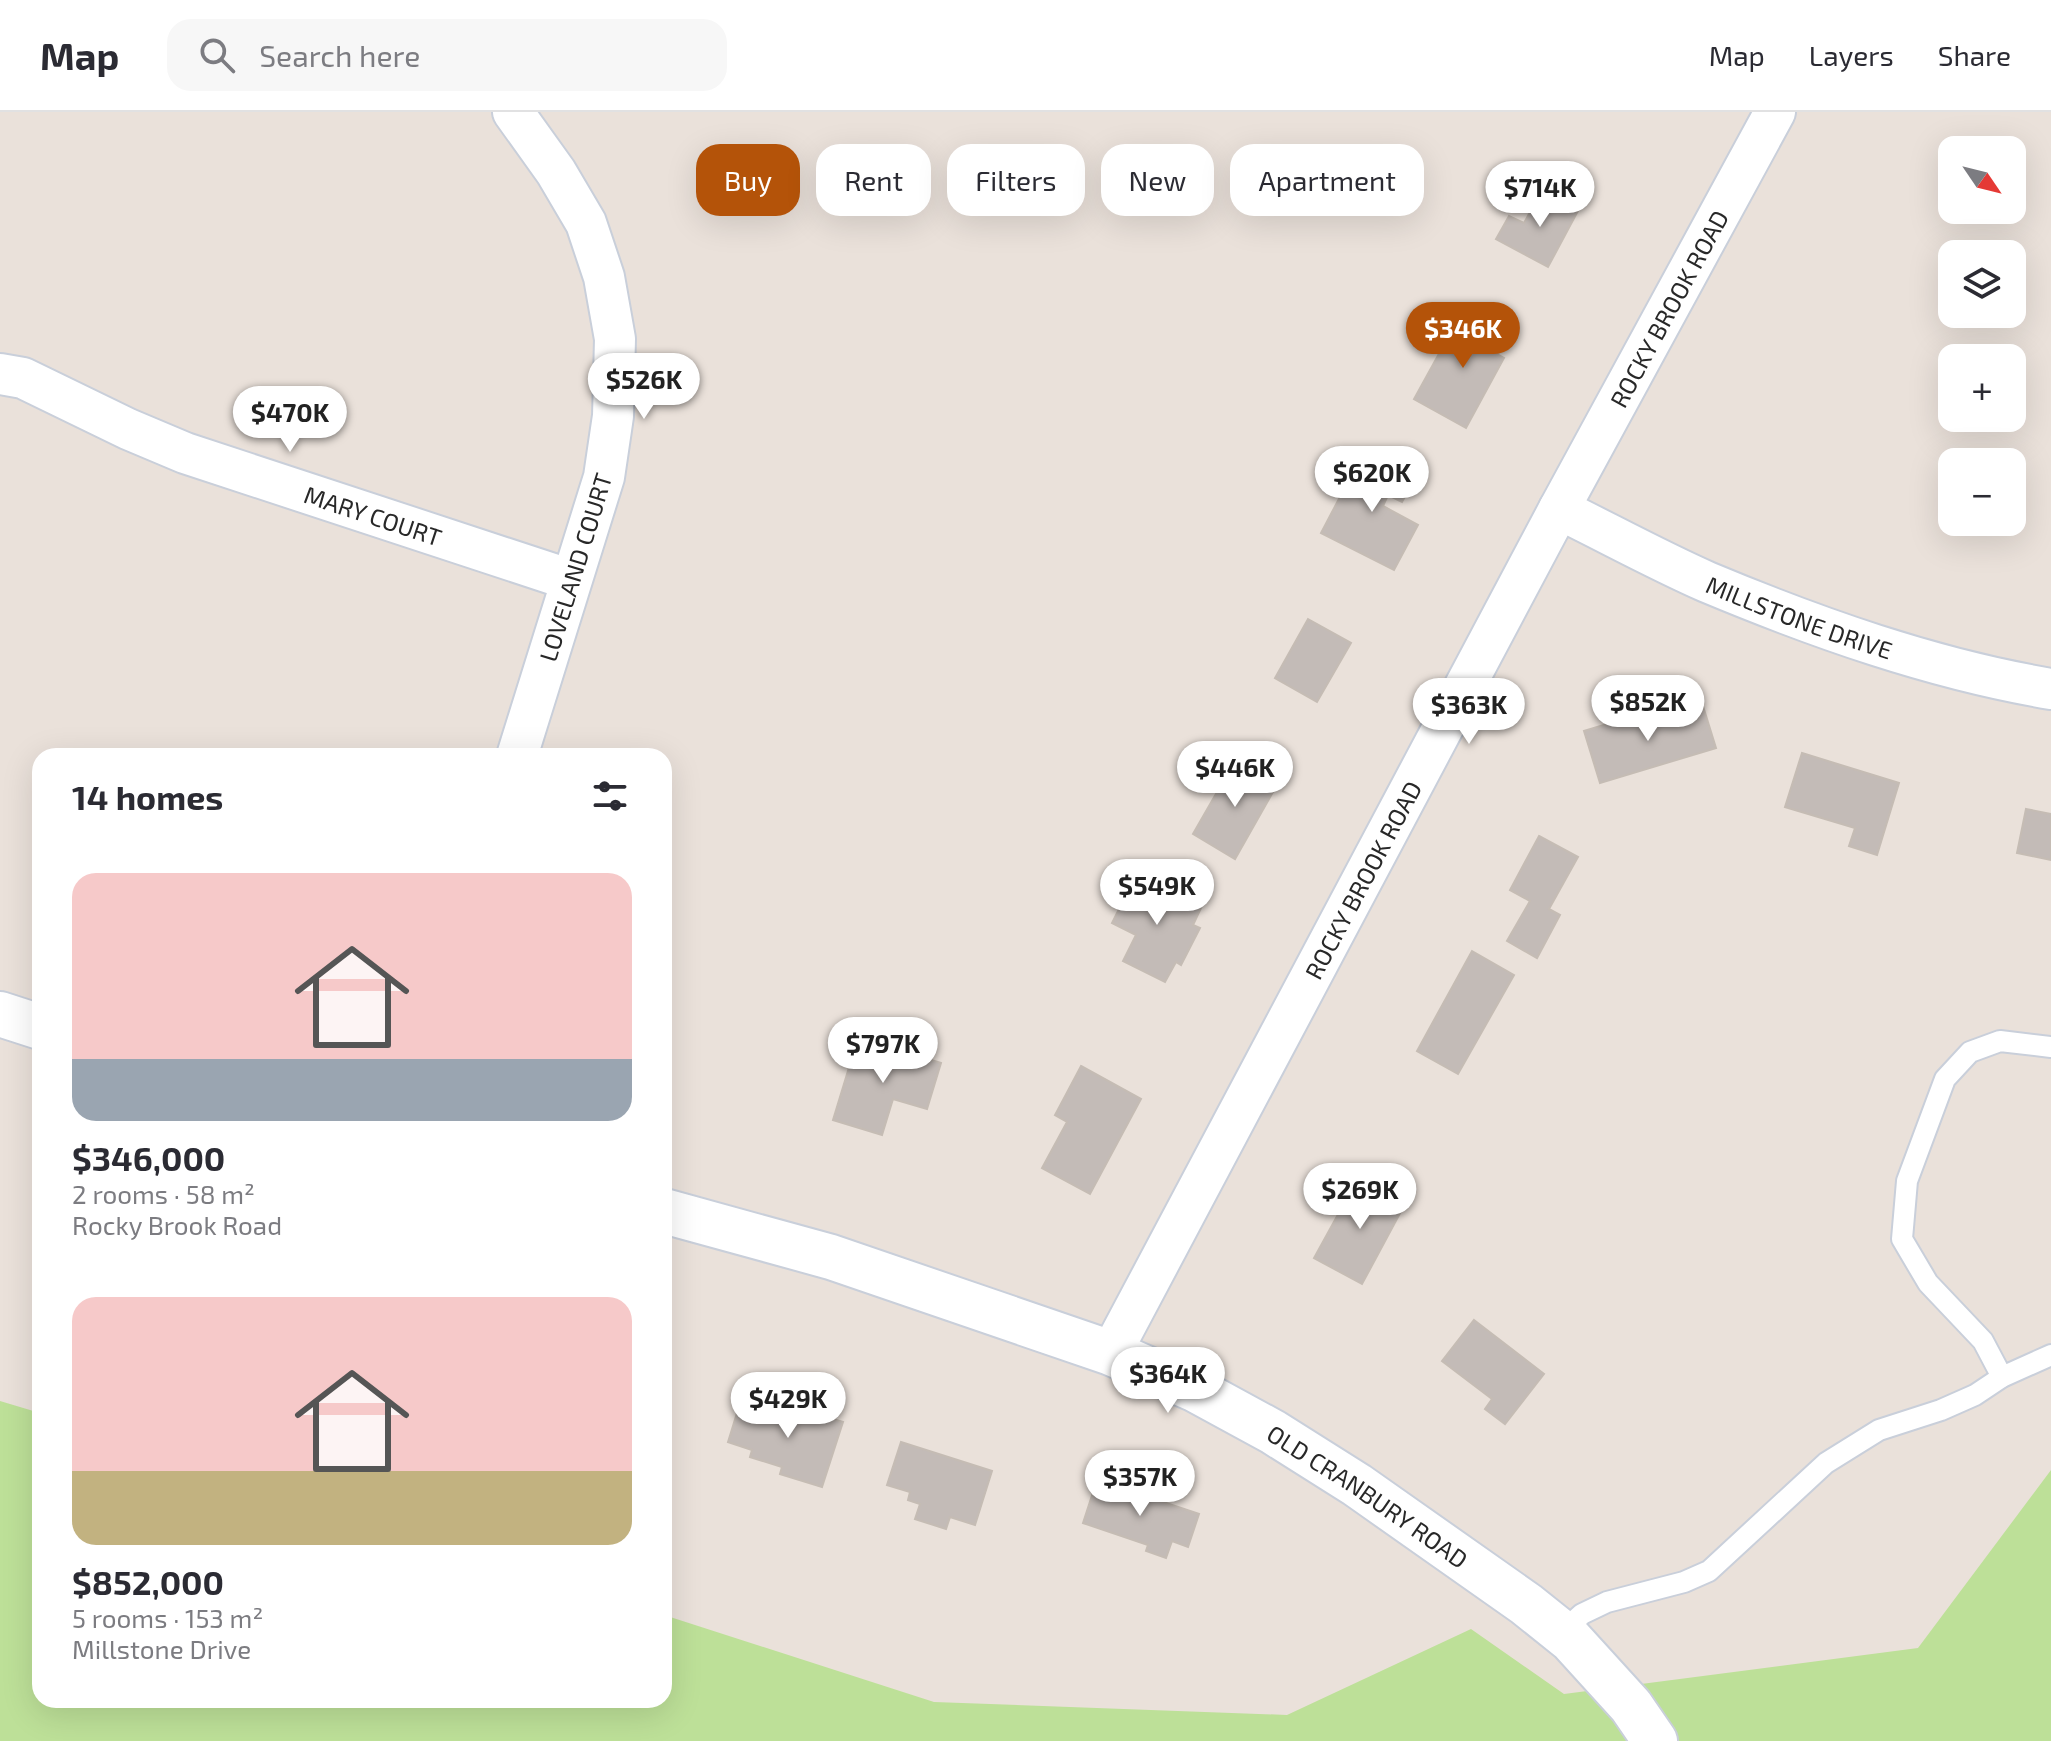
<!DOCTYPE html>
<html lang="en">
<head>
<meta charset="utf-8">
<style>
  :root { --surface:#fff; --page:#f7f7f7; --text:#2b2b33; --muted:#7c7c81; --line:#e1e1e2; --accent:#b45309 }
  body { margin:0; font-family:"Exo 2",sans-serif; background:var(--page); color:var(--text); height:100vh; display:flex; flex-direction:column; font-size:30px; white-space:nowrap }
  * { box-sizing:border-box; margin:0 }
  p { font-size:26px; color:var(--muted) }
  .icon { flex:none; width:44px; height:44px; fill:none; stroke:currentColor; stroke-width:2; stroke-linecap:round; stroke-linejoin:round }
  .map { position:relative; flex:1; overflow:hidden }
  .drawer { position:absolute; left:32px; top:636px; width:640px; height:960px; display:flex; flex-direction:column; background:var(--surface); border-radius:24px; box-shadow:0 8px 32px #0002 }
  .drawer>* { flex:none }
  .guide { position:absolute; left:696px; top:32px; width:760px; height:72px; display:flex; gap:16px }
  .needle { width:52px; rotate:125deg }
  .controls { position:absolute; left:1938px; top:24px; display:grid; gap:16px }
  .controls a { display:grid; place-items:center; width:88px; height:88px; border-radius:16px; background:var(--surface); box-shadow:0 8px 32px #0002; font-size:40px }
  .price { position:absolute; translate:-50% -68px; padding:0 18px; border-radius:28px; background:#fff; color:#222; font-size:26px; line-height:52px; filter:drop-shadow(0 2px 4px #0008) }
  .price::after { content:''; position:absolute; left:50%; top:48px; width:24px; height:18px; margin-left:-12px; background:inherit; clip-path:polygon(0 0,100% 0,50% 100%) }
  .price.on { background:var(--accent); color:#fff }
  ul { padding:0; list-style:none }
  li { display:grid; align-content:center; gap:16px; height:424px; padding:0 40px }
  li span { display:grid; place-items:center; height:248px; border-radius:24px; color:#555 }
  li>.icon { margin-inline-start:auto }
  span .icon { width:144px; height:144px; fill:#fffc; stroke-width:1 }
  li b { font-size:34px }
  h2 { display:flex; justify-content:space-between; align-items:center; height:96px; padding:0 40px; font-size:34px }
  .pill { padding:0 28px; border-radius:24px; background:var(--surface); box-shadow:0 8px 32px #0002; font-size:28px; line-height:72px }
  .pill.on { background:var(--accent); color:#fff }
  header { display:flex; align-items:center; gap:48px; box-sizing:border-box; height:112px; padding:0 40px; background:var(--surface); border-bottom:2px solid var(--line) }
  header strong { font-size:38px }
  nav { display:flex; gap:44px; margin-inline-start:auto; font-size:28px }
  .search { width:560px; height:72px; background:var(--page); display:flex; align-items:center; gap:20px; box-sizing:border-box; padding:0 28px; border-radius:24px; color:var(--muted); font-size:30px }
  .map>svg:first-child { display:block }
  .green { fill:#bde098 }
  .building { fill:#c3bbb7; stroke:#c5bcb4; stroke-width:2 }
  .lines { fill:none; stroke-linecap:round; stroke-linejoin:round }
  .service-casing { stroke:#c9cfda; stroke-width:24 }
  .minor-casing { stroke:#c9cfda; stroke-width:44 }
  .tertiary-casing { stroke:#c9cfda; stroke-width:48 }
  .service { stroke:#fff; stroke-width:20 }
  .minor { stroke:#fff; stroke-width:40 }
  .tertiary { stroke:#fff; stroke-width:44 }
  .labels { text-anchor:middle; dominant-baseline:central; stroke-width:7; stroke-linejoin:round; paint-order:stroke }
  .street-label { font-size:24px; fill:#282828; stroke:#fff }
</style>
</head>
<body>
<header>
<strong>Map</strong>
<div class="search"><svg class="icon" aria-label="search" viewBox="0 0 24 24"><circle cx="10" cy="10" r="6"/><path d="M15 15l6 6"/></svg>Search here</div>
<nav><a>Map</a><a>Layers</a><a>Share</a></nav>
</header>
<div class="map">
<svg width="2051" height="1629" viewBox="0 0 2051 1629">
  <rect width="100%" height="100%" fill="#eae1da"/>
  <path class="green" d="M0,1289L40,1301V1588H664V1503L934,1590L1287,1603L1471,1517L1564,1582L1918,1536L2051,1358V1629H0Z"/>
  <g class="building">
    <path d="M1542,78L1579,97L1548,155L1496,127L1509,104L1524,111Z"/>
    <path d="M1463,198L1507,223L1497,242L1504,246L1466,316L1414,287Z"/>
    <path d="M1362,343L1413,370L1402,390L1388,383L1383,394L1418,413L1394,458L1321,421Z"/>
    <path d="M1308,507L1351,531L1317,590L1275,566Z"/>
    <path d="M1703,594L1716,636L1600,671L1584,619L1634,604L1640,613Z"/>
    <path d="M1802,641L1899,671L1877,743L1849,734L1855,716L1785,695Z"/>
    <path d="M1236,647L1278,671L1235,747L1193,722Z"/>
    <path d="M2026,697L2051,702V748L2017,741Z"/>
    <path d="M1539,724L1578,745L1549,797L1560,803L1537,846L1507,829L1530,789L1510,778Z"/>
    <path d="M1137,761L1202,794L1193,813L1200,816L1181,853L1176,850L1165,870L1123,849L1136,823L1112,811Z"/>
    <path d="M1472,839L1514,863L1458,962L1417,939Z"/>
    <path d="M858,926L941,951L927,997L893,987L882,1023L833,1008Z"/>
    <path d="M1081,954L1141,987L1090,1082L1042,1056L1067,1010L1055,1003Z"/>
    <path d="M1358,1066L1405,1092L1362,1172L1314,1146Z"/>
    <path d="M1474,1208L1544,1262L1505,1312L1485,1297L1492,1287L1442,1249Z"/>
    <path d="M741,1288L796,1306L799,1297L843,1310L822,1375L780,1362L782,1355L750,1345L752,1338L728,1330Z"/>
    <path d="M901,1330L992,1359L975,1413L950,1405L946,1417L915,1407L920,1392L908,1388L910,1380L887,1373Z"/>
    <path d="M1097,1368L1199,1402L1188,1435L1172,1429L1166,1446L1146,1439L1148,1433L1083,1411Z"/>
  </g>
  <g class="lines">
    <g class="service-casing">
      <g id="service">
        <path d="M2002,1265L1983,1229L1928,1171L1902,1127L1907,1069L1945,967L1970,940L2000,929L2051,935"/>
        <path d="M1561,1521L1582,1502L1607,1490L1684,1470L1709,1459L1826,1351L1879,1318L1941,1298L1975,1283L2002,1265L2051,1243"/>
      </g>
    </g>
    <g class="minor-casing">
      <g id="minor">
        <path d="M513,0L556,60L586,111L604,165L615,227L613,304L604,365L517,644"/>
        <path id="s1" d="M0,262L23,266L128,317L185,341L571,468"/>
        <path id="s2" d="M1559,397C1608,421 1657,448 1707,470C1817,516 1933,557 2051,577"/>
        <path id="s3" d="M1111,1241L1559,397L1775,0"/>
      </g>
    </g>
    <g class="tertiary-casing">
      <g id="tertiary">
        <path d="M0,902L40,915"/>
        <path id="s4" d="M664,1099L831,1145L1111,1241L1194,1277L1273,1320L1357,1373L1526,1492L1571,1528L1631,1594L1655,1629"/>
      </g>
    </g>
    <use href="#service" class="service"/>
    <use href="#minor" class="minor"/>
    <use href="#tertiary" class="tertiary"/>
  </g>
  <g class="labels">
    <g class="street-label">
      <text stroke="none"><textPath href="#s3" startOffset="1184">ROCKY BROOK ROAD</textPath></text>
      <text stroke="none"><textPath href="#s1" startOffset="400">MARY COURT</textPath></text>
      <text transform="translate(575 455) rotate(-73)">LOVELAND COURT</text>
      <text stroke="none"><textPath href="#s2" startOffset="264">MILLSTONE DRIVE</textPath></text>
      <text stroke="none"><textPath href="#s3" startOffset="536">ROCKY BROOK ROAD</textPath></text>
      <text stroke="none"><textPath href="#s4" startOffset="764">OLD CRANBURY ROAD</textPath></text>
    </g>
  </g>
</svg>
<div class="controls">
<a><svg class="needle" viewBox="-14 -14 28 28"><path d="M0-13l5 13h-10z" fill="#e53935"/><path d="M0 13l5-13h-10z" fill="#7c7c81"/></svg></a>
<a><svg class="icon" aria-label="layers" viewBox="0 0 24 24"><path d="M12 4l9 5-9 5-9-5zM3 14l9 5 9-5"/></svg></a>
<a>+</a>
<a>−</a>
</div>
<b class="price" style="left:1540px;top:117px">$714K</b>
<b class="price on" style="left:1463px;top:258px">$346K</b>
<b class="price" style="left:644px;top:309px">$526K</b>
<b class="price" style="left:290px;top:342px">$470K</b>
<b class="price" style="left:1372px;top:402px">$620K</b>
<b class="price" style="left:1648px;top:631px">$852K</b>
<b class="price" style="left:1469px;top:634px">$363K</b>
<b class="price" style="left:1235px;top:697px">$446K</b>
<b class="price" style="left:1157px;top:815px">$549K</b>
<b class="price" style="left:883px;top:973px">$797K</b>
<b class="price" style="left:1360px;top:1119px">$269K</b>
<b class="price" style="left:1168px;top:1303px">$364K</b>
<b class="price" style="left:788px;top:1328px">$429K</b>
<b class="price" style="left:1140px;top:1406px">$357K</b>
<div class="guide">
<a class="pill on">Buy</a>
<a class="pill">Rent</a>
<a class="pill">Filters</a>
<a class="pill">New</a>
<a class="pill">Apartment</a>
</div>
<section class="drawer">
<h2>14 homes<svg class="icon" aria-label="filters" viewBox="0 0 24 24"><path d="M4 7h16M4 17h16"/><circle cx="9" cy="7" r="2"/><circle cx="15" cy="17" r="2"/></svg></h2>
<ul>
<li><span style="background:linear-gradient(#f6c9c9 75%,#9aa5b1 0)"><svg class="icon" aria-label="home" viewBox="0 0 24 24"><path d="M3 11l9-7 9 7M6 9v11h12V9"/></svg></span><div><b>$346,000</b><p>2 rooms · 58 m²</p><p>Rocky Brook Road</p></div></li>
<li><span style="background:linear-gradient(#f6c9c9 70%,#c2b280 0)"><svg class="icon" aria-label="home" viewBox="0 0 24 24"><path d="M3 11l9-7 9 7M6 9v11h12V9"/></svg></span><div><b>$852,000</b><p>5 rooms · 153 m²</p><p>Millstone Drive</p></div></li>
</ul>
</section>
</div>
</body>
</html>
